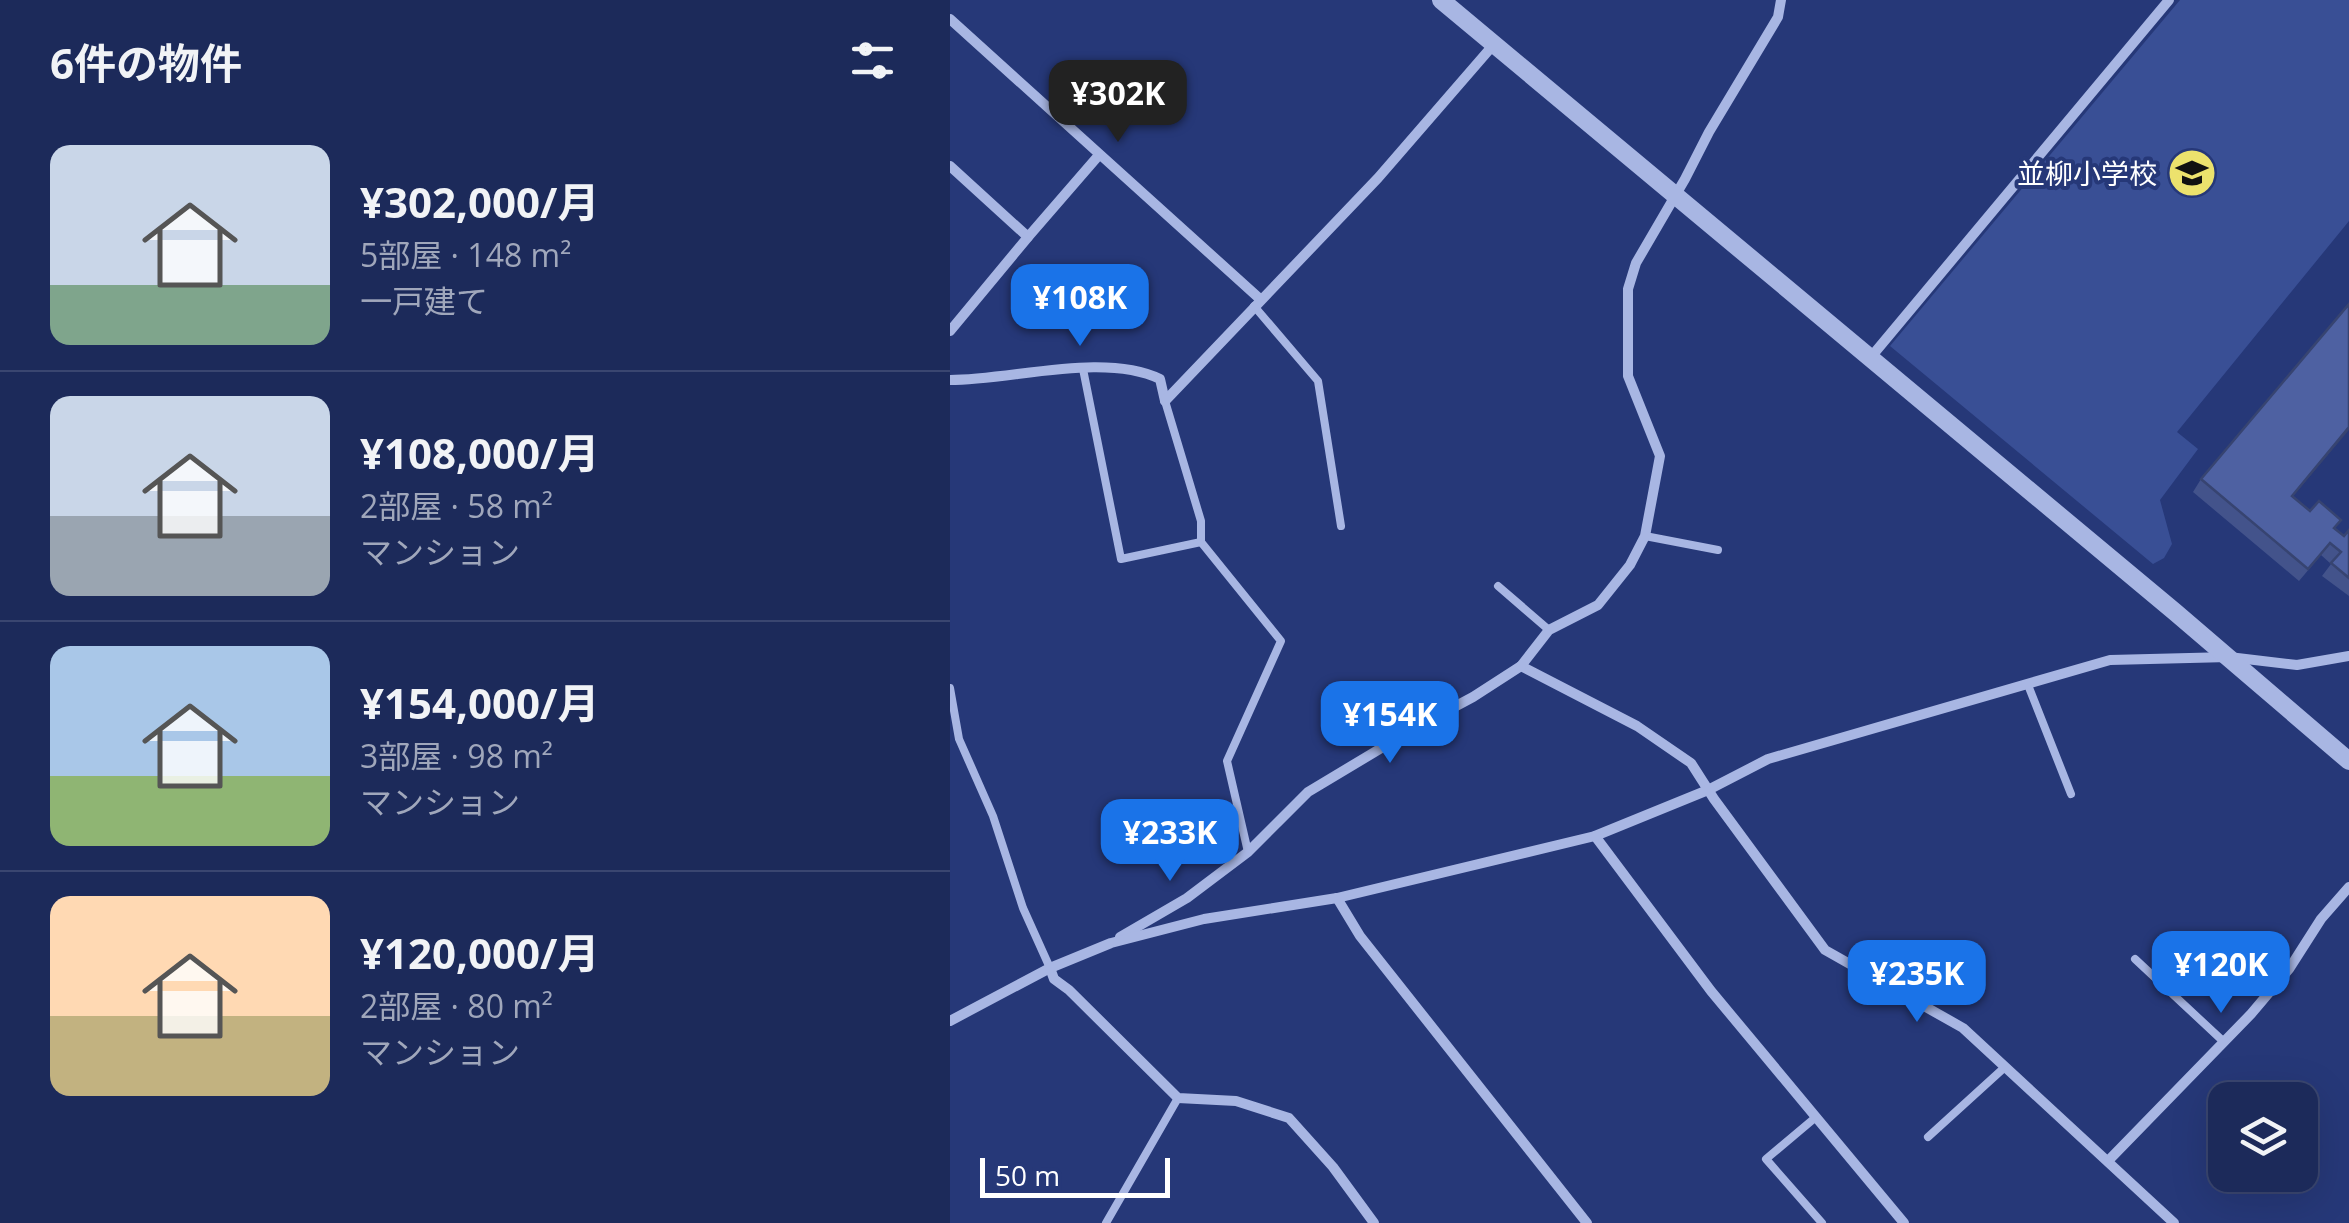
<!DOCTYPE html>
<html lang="ja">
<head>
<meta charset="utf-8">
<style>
  :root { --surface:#1c2a5a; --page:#293663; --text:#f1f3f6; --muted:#a0a7bb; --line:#3a4670; --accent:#1a73e8 }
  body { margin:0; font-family:"Open Sans","Noto Sans JP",sans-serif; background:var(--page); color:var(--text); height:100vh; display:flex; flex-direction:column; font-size:38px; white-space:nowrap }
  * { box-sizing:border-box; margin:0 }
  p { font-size:32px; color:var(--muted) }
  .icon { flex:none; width:55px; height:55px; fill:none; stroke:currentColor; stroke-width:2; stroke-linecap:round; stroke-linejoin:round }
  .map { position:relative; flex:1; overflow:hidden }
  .panel { display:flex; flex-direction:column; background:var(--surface); width:950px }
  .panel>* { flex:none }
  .tools { position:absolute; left:1258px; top:1082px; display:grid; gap:20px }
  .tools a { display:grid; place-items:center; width:110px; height:110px; border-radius:20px; background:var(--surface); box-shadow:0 10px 40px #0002,0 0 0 2px var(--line); font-size:50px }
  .scale { position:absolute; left:30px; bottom:25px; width:190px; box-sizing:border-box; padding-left:10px; border:5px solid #fff; border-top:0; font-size:28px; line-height:35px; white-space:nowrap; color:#fff; -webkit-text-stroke:8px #263878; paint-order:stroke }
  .price { position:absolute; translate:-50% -85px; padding:0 22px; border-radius:20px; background:var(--accent); color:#fff; font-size:32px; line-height:65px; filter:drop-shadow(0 2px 5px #0008) }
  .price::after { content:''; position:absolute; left:50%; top:60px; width:30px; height:22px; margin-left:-15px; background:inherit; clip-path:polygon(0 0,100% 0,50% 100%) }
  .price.on { background:#222; color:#fff }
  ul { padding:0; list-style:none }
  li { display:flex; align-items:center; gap:30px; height:250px; padding:0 50px }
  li+li { border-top:2px solid var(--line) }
  li span { display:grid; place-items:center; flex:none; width:280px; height:200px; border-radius:20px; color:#555 }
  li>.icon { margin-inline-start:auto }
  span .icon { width:120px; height:120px; fill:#fffc; stroke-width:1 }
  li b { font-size:42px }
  h2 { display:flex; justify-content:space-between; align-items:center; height:120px; padding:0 50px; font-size:42px }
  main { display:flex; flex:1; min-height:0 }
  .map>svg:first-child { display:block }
  .green { fill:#394f95 }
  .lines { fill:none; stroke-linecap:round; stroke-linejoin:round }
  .service { stroke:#a8b6e3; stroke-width:8 }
  .minor { stroke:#a8b6e3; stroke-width:10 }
  .tertiary { stroke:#a8b6e3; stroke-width:18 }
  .wall { fill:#43538b }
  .shaded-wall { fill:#374471 }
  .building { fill:#4e61a2; stroke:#374471; stroke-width:2.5 }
  .labels { text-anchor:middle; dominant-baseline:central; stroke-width:8; stroke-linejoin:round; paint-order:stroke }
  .poi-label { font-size:28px; fill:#fff; stroke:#263878; text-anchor:end }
</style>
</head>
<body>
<main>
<section class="panel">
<h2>6件の物件<svg class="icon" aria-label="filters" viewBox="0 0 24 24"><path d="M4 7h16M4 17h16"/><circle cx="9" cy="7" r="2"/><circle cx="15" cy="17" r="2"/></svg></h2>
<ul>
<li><span style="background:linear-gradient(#c9d6e8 70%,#7fa58c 0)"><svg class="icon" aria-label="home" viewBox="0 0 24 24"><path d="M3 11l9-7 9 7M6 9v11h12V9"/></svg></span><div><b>¥302,000/月</b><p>5部屋 · 148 m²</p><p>一戸建て</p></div></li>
<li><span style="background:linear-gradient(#c9d6e8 60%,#9aa5b1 0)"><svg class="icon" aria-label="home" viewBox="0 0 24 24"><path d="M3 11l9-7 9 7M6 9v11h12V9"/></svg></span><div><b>¥108,000/月</b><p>2部屋 · 58 m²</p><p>マンション</p></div></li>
<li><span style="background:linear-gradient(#a9c7e8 65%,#8fb573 0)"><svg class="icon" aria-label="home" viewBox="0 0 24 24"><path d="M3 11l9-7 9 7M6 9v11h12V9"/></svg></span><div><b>¥154,000/月</b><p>3部屋 · 98 m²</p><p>マンション</p></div></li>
<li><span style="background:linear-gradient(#ffd9b3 60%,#c2b280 0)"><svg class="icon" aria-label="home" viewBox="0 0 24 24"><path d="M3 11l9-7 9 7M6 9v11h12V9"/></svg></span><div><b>¥120,000/月</b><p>2部屋 · 80 m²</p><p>マンション</p></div></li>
</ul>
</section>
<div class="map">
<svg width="1399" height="1223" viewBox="0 0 1399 1223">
  <rect width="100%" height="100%" fill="#263878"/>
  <path class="green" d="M1230,0H1399V221L1227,432L1248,449L1210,500L1222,544L1214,558L1203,564L940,346Z"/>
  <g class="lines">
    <g class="service">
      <path d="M304,306L368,381L391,526"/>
      <path d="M133,369L171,559L251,542"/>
      <path d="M215,401L251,521V542L331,641L277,761L298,852"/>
      <path d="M695,536L768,550"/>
      <path d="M548,586L599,630"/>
      <path d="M1078,685L1121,794"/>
      <path d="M0,688L9,739L43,816L73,908L100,968"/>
      <path d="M1185,959L1274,1042"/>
      <path d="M866,1117L816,1159L872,1223"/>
      <path d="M978,1137L1055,1067"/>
      <path d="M156,1223L228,1098"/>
    </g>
    <g class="minor">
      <path d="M831,0L828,17L759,132L735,179L686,263L678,289V376L710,456L695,536L680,565L648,605L599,630L571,666L687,726L741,763L764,799L875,950L1013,1028L1224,1223"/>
      <path d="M0,19L310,299"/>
      <path d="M0,166L78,237L149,155"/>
      <path d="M0,331L78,237"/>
      <path d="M921,357L1219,0"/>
      <path d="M0,380C62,380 154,352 210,379L215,401"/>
      <path d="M215,401L428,178L545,43"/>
      <path d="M645,836L761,991L954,1223"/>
      <path d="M387,898L410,936L637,1223"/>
      <path d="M170,937L237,898L298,852L358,792L463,729L523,697L571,666"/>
      <path d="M100,968L104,979L119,990L228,1098L286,1101L339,1118L383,1167L424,1223"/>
      <path d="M0,1021L100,968L161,943L254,919L387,898L645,836L758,790L818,759L1160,660L1279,657L1347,665L1399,656"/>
      <path d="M1158,1161L1301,1014L1339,969L1371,919L1399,887"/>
    </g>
    <path class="tertiary" d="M491,0L1225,612L1399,761"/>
  </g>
  <path class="wall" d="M1251,479L1343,496L1360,511L1391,520L1385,528L1394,536L1399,530V596L1372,576L1381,564L1371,555L1349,581L1243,492Z"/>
  <path class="shaded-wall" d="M1399,427V430L1333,508L1342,496Z"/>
  <path class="building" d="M1399,304V427L1342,496L1360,511L1369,501L1391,520L1384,528L1394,536L1399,530V578L1381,563L1391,552L1380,543L1358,569L1251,479Z"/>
  <defs>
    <g id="school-disc" transform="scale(2.5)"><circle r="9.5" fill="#ece26d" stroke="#263878"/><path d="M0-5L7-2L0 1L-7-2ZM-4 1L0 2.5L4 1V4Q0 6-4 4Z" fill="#111"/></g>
  </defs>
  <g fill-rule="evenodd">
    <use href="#school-disc" x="1242" y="173"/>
  </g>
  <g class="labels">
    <g class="poi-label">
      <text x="1207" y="173">並柳小学校</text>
    </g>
  </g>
</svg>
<div class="tools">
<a><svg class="icon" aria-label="layers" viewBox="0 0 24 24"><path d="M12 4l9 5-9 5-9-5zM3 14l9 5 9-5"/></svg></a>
</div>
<div class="scale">50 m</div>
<b class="price on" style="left:168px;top:145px">¥302K</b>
<b class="price" style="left:130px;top:349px">¥108K</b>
<b class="price" style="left:440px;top:766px">¥154K</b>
<b class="price" style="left:220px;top:884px">¥233K</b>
<b class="price" style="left:1271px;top:1016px">¥120K</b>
<b class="price" style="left:967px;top:1025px">¥235K</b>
</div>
</main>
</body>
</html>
